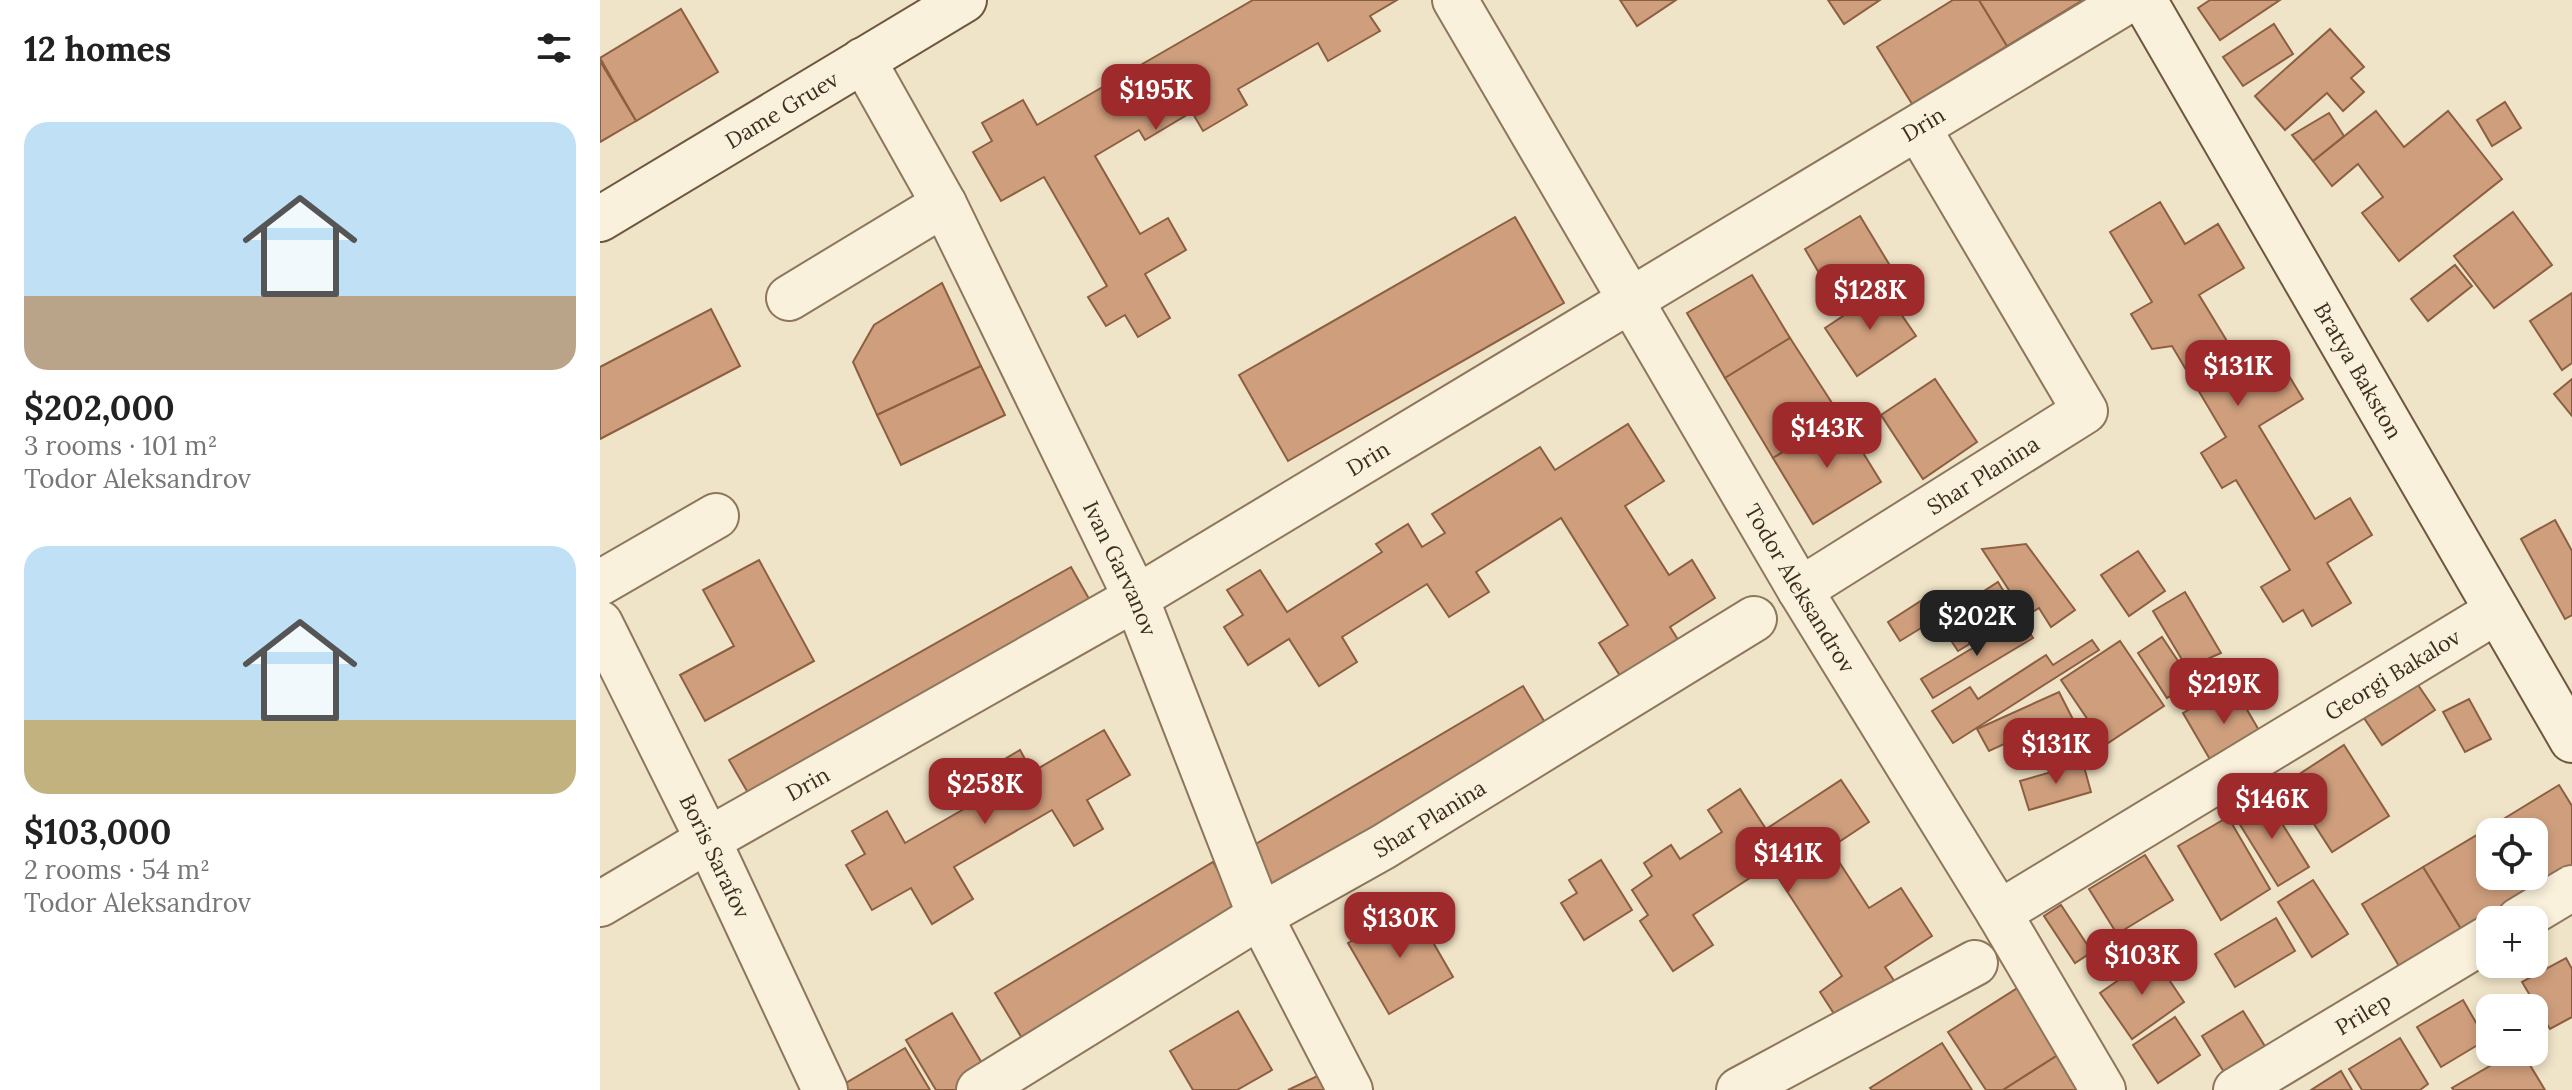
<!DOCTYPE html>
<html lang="en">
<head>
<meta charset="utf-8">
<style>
  :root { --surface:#fff; --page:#f6f6f6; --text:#222; --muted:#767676; --accent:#9e2a2b }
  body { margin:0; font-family:Lora,serif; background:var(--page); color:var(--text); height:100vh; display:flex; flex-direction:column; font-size:30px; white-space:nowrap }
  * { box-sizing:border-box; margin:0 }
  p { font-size:26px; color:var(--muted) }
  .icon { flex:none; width:44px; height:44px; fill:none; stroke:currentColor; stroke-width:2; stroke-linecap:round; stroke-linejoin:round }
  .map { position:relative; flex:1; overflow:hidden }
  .side { display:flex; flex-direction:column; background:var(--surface); width:600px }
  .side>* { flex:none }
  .fabs { position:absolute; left:1876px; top:818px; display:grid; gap:16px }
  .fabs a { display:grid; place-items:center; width:72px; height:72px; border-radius:16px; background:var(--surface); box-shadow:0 4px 12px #0003; font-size:40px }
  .price { position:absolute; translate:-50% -68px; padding:0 18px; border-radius:16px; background:var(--accent); color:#fff; font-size:26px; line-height:52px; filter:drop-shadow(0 2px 4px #0008) }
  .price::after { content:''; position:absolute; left:50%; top:48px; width:24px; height:18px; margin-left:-12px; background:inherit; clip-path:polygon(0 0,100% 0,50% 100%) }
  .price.current { background:#222; color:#fff }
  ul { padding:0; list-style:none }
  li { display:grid; align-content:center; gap:16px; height:424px; padding:0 24px }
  li span { display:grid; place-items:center; height:248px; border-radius:24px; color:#555 }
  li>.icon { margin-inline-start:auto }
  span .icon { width:144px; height:144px; fill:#fffc; stroke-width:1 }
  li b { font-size:34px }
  h2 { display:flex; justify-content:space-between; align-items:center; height:96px; padding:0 24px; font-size:34px }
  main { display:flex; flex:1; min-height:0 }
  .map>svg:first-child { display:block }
  .building { fill:#cf9f7d; stroke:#8d5f41; stroke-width:2 }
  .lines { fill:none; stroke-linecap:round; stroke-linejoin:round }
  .street-casing { stroke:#8d765c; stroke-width:48 }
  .secondary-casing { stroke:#6f573f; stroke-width:48 }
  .street { stroke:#faf1dc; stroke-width:44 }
  .secondary { stroke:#faf1dc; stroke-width:44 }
  .labels { text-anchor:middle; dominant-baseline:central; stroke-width:7; stroke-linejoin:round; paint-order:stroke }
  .street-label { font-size:22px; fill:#3d2e20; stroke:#f7eed8 }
</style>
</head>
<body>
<main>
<section class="side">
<h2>12 homes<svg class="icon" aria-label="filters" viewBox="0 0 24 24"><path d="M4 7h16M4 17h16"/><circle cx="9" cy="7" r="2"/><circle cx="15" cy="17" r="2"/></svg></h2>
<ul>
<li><span style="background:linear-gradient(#bfe0f5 70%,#b9a48a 0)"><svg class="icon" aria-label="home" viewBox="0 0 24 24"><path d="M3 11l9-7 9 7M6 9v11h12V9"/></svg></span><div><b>$202,000</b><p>3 rooms · 101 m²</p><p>Todor Aleksandrov</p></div></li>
<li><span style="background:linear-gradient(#bfe0f5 70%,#c2b280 0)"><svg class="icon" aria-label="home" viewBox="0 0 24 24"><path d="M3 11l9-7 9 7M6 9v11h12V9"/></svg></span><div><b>$103,000</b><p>2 rooms · 54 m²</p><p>Todor Aleksandrov</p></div></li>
</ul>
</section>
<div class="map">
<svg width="1972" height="1090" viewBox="0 0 1972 1090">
  <rect width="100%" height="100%" fill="#f0e4c8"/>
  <g class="building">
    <path d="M653,0H797L770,16L780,31L728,61L718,43L638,89L647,105L603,131L592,112L545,140L539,130L495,156L540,234L568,218L586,250L545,274L570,318L538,337L525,315L506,326L488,297L507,286L444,177L401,201L373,152L392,141L382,123L423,100L437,125Z"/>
    <path d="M1020,0H1076L1037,26Z"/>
    <path d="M1228,0H1280L1244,24Z"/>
    <path d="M1353,0H1379L1407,46L1312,104L1277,47Z"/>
    <path d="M1379,0H1483L1407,46Z"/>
    <path d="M1610,0H1680L1620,40L1598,8Z"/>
    <path d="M81,9L118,72L36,121L0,58Z"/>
    <path d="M1674,24L1693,54L1643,86L1623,57Z"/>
    <path d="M1730,29L1764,67L1751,78L1764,92L1743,111L1727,93L1685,130L1655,96Z"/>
    <path d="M0,61L36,121L0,142Z"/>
    <path d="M1905,102L1921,128L1892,146L1877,120Z"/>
    <path d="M1776,111L1804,147L1848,111L1902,179L1799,261L1762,213L1783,197L1758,164L1732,186L1713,161Z"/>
    <path d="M1729,113L1744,136L1713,161L1692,135Z"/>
    <path d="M1560,202L1585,244L1618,224L1644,268L1599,295L1647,374L1677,356L1703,399L1659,426L1715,519L1750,498L1772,535L1727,563L1751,603L1712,626L1703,610L1683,622L1661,587L1690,570L1636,480L1622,488L1601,453L1626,437L1572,346L1552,349L1531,314L1552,302L1510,232Z"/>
    <path d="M1913,212L1952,265L1894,308L1854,256Z"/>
    <path d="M1260,216L1292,269L1236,302L1205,249Z"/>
    <path d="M915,217L964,303L688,461L639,375Z"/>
    <path d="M1855,265L1872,286L1828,321L1811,299Z"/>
    <path d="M1152,275L1190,338L1125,378L1087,313Z"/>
    <path d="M342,283L381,366L277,415L253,362L274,325Z"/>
    <path d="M1284,289L1316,336L1257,376L1225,328Z"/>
    <path d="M1972,293V363L1962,370L1930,321Z"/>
    <path d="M111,309L140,366L0,439V367Z"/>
    <path d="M1190,338L1241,417L1173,458L1125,378Z"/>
    <path d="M381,366L405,415L301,465L277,415Z"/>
    <path d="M1335,379L1377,442L1323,479L1281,415Z"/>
    <path d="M1972,379V416L1954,394Z"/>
    <path d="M1241,417L1281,482L1213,524L1173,458Z"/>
    <path d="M1028,424L1064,481L1025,506L1069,575L1092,560L1115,598L1070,627L1094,665L1026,685L999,643L1028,625L961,518L876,572L889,592L849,617L827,584L742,637L757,662L719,686L689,639L648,665L624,627L643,615L627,590L660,570L687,612L782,552L776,544L808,524L822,547L845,533L832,514L940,447L955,470Z"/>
    <path d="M1955,520L1972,551V615L1965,619L1921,539Z"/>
    <path d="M1426,544L1475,610L1451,627L1439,608L1426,616L1382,549Z"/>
    <path d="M1538,551L1565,591L1529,616L1501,575Z"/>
    <path d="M159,560L214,661L105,721L80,675L134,646L103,590Z"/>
    <path d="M471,567L492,604L151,798L129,760Z"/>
    <path d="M1398,582L1418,615L1358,651L1338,621Z"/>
    <path d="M1585,592L1621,653L1587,668L1553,611Z"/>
    <path d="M1327,597L1339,617L1300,641L1288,622Z"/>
    <path d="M1421,619L1433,638L1333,698L1321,679Z"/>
    <path d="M1562,637L1592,682L1567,698L1538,653Z"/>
    <path d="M1492,640L1499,650L1353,743L1332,711L1370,687L1378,699L1446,655L1453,665Z"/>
    <path d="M1520,641L1564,706L1505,745L1461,680Z"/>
    <path d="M1814,679L1835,710L1782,745L1762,715Z"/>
    <path d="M1632,684L1664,739L1615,768L1583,713Z"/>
    <path d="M923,686L950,731L677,894L649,848Z"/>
    <path d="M1459,692L1483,739L1443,753L1439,728L1389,751L1377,729Z"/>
    <path d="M1869,699L1891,739L1865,752L1843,712Z"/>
    <path d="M504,730L530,775L487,800L503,829L474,846L452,810L354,867L373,899L332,924L311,888L272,910L246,865L265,854L252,831L287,811L305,843L395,791L383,772L420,750L432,772Z"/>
    <path d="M1744,745L1789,816L1732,852L1687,782Z"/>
    <path d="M1483,763L1491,792L1429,810L1420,781Z"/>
    <path d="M1241,780L1269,822L1230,848L1269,908L1301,888L1332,936L1285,967L1309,1003L1238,1020L1220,992L1242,976L1170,865L1093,915L1113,945L1073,971L1040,921L1048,915L1032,890L1052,876L1044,863L1071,845L1080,859L1122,832L1108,810L1140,789L1166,829Z"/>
    <path d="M1959,785L1972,806V869L1927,896L1915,876H1934V832H1890V835L1887,829Z"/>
    <path d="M1665,796L1709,867L1678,886L1634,815Z"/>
    <path d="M1628,817L1670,889L1621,920L1578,846Z"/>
    <path d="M1887,829L1890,835V876H1915L1927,896L1864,934L1823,867Z"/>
    <path d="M1545,855L1573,900L1517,934L1489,889Z"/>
    <path d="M1001,860L1032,910L984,940L961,903L977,893L969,880Z"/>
    <path d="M613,862L644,915L426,1045L395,993Z"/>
    <path d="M1823,867L1864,934L1802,971L1762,904Z"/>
    <path d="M1713,880L1748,934L1712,957L1678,902Z"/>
    <path d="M1461,905L1492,952L1475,963L1444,916Z"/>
    <path d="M812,906L853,977L789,1014L748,943Z"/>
    <path d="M1676,918L1695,951L1635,987L1615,954Z"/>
    <path d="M1553,956L1584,1002L1532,1039L1500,993Z"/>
    <path d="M1966,958L1972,969V1017L1950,1029L1922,982Z"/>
    <path d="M1427,982L1469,1048L1403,1090H1386L1348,1032Z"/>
    <path d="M1863,1000L1886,1040L1841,1067L1817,1027Z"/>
    <path d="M638,1011L672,1070L637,1090H593L570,1051Z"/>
    <path d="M1643,1011L1671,1056L1630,1082L1602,1036Z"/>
    <path d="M352,1013L389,1075L365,1090H336L306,1040Z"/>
    <path d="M1575,1017L1600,1055L1558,1083L1533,1045Z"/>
    <path d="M1800,1038L1828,1084L1820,1090H1762L1749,1069Z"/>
    <path d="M1342,1043L1372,1090H1272L1270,1088Z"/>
    <path d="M305,1048L330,1090H234Z"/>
    <path d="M1469,1048L1496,1090H1403Z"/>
    <path d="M1914,1052H1922L1945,1090H1854L1852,1088Z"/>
    <path d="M730,1070L739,1090H688Z"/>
    <path d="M1741,1071L1752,1090H1711Z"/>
  </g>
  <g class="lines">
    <g class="street-casing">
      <g id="street">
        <path id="s1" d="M855,0L1200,590L1399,913L1503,1090"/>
        <path id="s2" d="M263,60L344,204L536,598L660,916L750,1090"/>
        <path d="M189,298L344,204"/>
        <path d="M0,583L116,516"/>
        <path id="s3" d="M1200,590L1485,411L1318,128"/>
        <path id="s4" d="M0,623L108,840L225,1090"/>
        <path id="s5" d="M0,904L108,840L536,598L1529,0"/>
        <path id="s6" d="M1399,913L1897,611"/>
        <path d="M1919,920L1972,888"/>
        <path id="s7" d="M379,1090L660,916L783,847L1154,619"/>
        <path d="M1139,1090L1375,963"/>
        <path id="s8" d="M1636,1090L1890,937"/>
      </g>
    </g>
    <g class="secondary-casing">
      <g id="secondary">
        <path id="s9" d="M1544,0L1972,740"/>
        <path id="s10" d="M0,219L364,0"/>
      </g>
    </g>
    <use href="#street" class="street"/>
    <use href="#secondary" class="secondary"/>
  </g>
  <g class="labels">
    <g class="street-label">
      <text stroke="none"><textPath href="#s10" startOffset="212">Dame Gruev</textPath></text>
      <text stroke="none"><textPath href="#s5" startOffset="1536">Drin</textPath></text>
      <text stroke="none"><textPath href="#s9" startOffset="428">Bratya Bakston</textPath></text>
      <text stroke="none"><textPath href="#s5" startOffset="888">Drin</textPath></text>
      <text stroke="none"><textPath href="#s3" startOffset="216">Shar Planina</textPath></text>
      <text stroke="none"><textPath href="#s2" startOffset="570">Ivan Garvanov</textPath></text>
      <text stroke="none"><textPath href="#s1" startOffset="682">Todor Aleksandrov</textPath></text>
      <text stroke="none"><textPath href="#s6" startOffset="460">Georgi Bakalov</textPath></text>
      <text stroke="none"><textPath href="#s5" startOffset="240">Drin</textPath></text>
      <text stroke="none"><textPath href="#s7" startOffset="526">Shar Planina</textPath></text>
      <text stroke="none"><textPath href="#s4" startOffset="260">Boris Sarafov</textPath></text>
      <text stroke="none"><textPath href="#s8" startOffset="148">Prilep</textPath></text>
    </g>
  </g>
</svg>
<div class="fabs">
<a><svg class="icon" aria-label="locate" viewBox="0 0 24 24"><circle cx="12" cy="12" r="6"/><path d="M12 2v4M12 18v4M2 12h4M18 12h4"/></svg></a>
<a>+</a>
<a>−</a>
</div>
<b class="price" style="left:556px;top:132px">$195K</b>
<b class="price" style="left:1270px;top:332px">$128K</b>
<b class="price" style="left:1638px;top:408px">$131K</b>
<b class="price" style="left:1227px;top:470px">$143K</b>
<b class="price current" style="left:1377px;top:658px">$202K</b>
<b class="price" style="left:1624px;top:726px">$219K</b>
<b class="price" style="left:1456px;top:786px">$131K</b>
<b class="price" style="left:385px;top:826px">$258K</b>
<b class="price" style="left:1672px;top:841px">$146K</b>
<b class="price" style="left:1188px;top:895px">$141K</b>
<b class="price" style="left:800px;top:960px">$130K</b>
<b class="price" style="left:1542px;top:997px">$103K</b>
</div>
</main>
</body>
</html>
